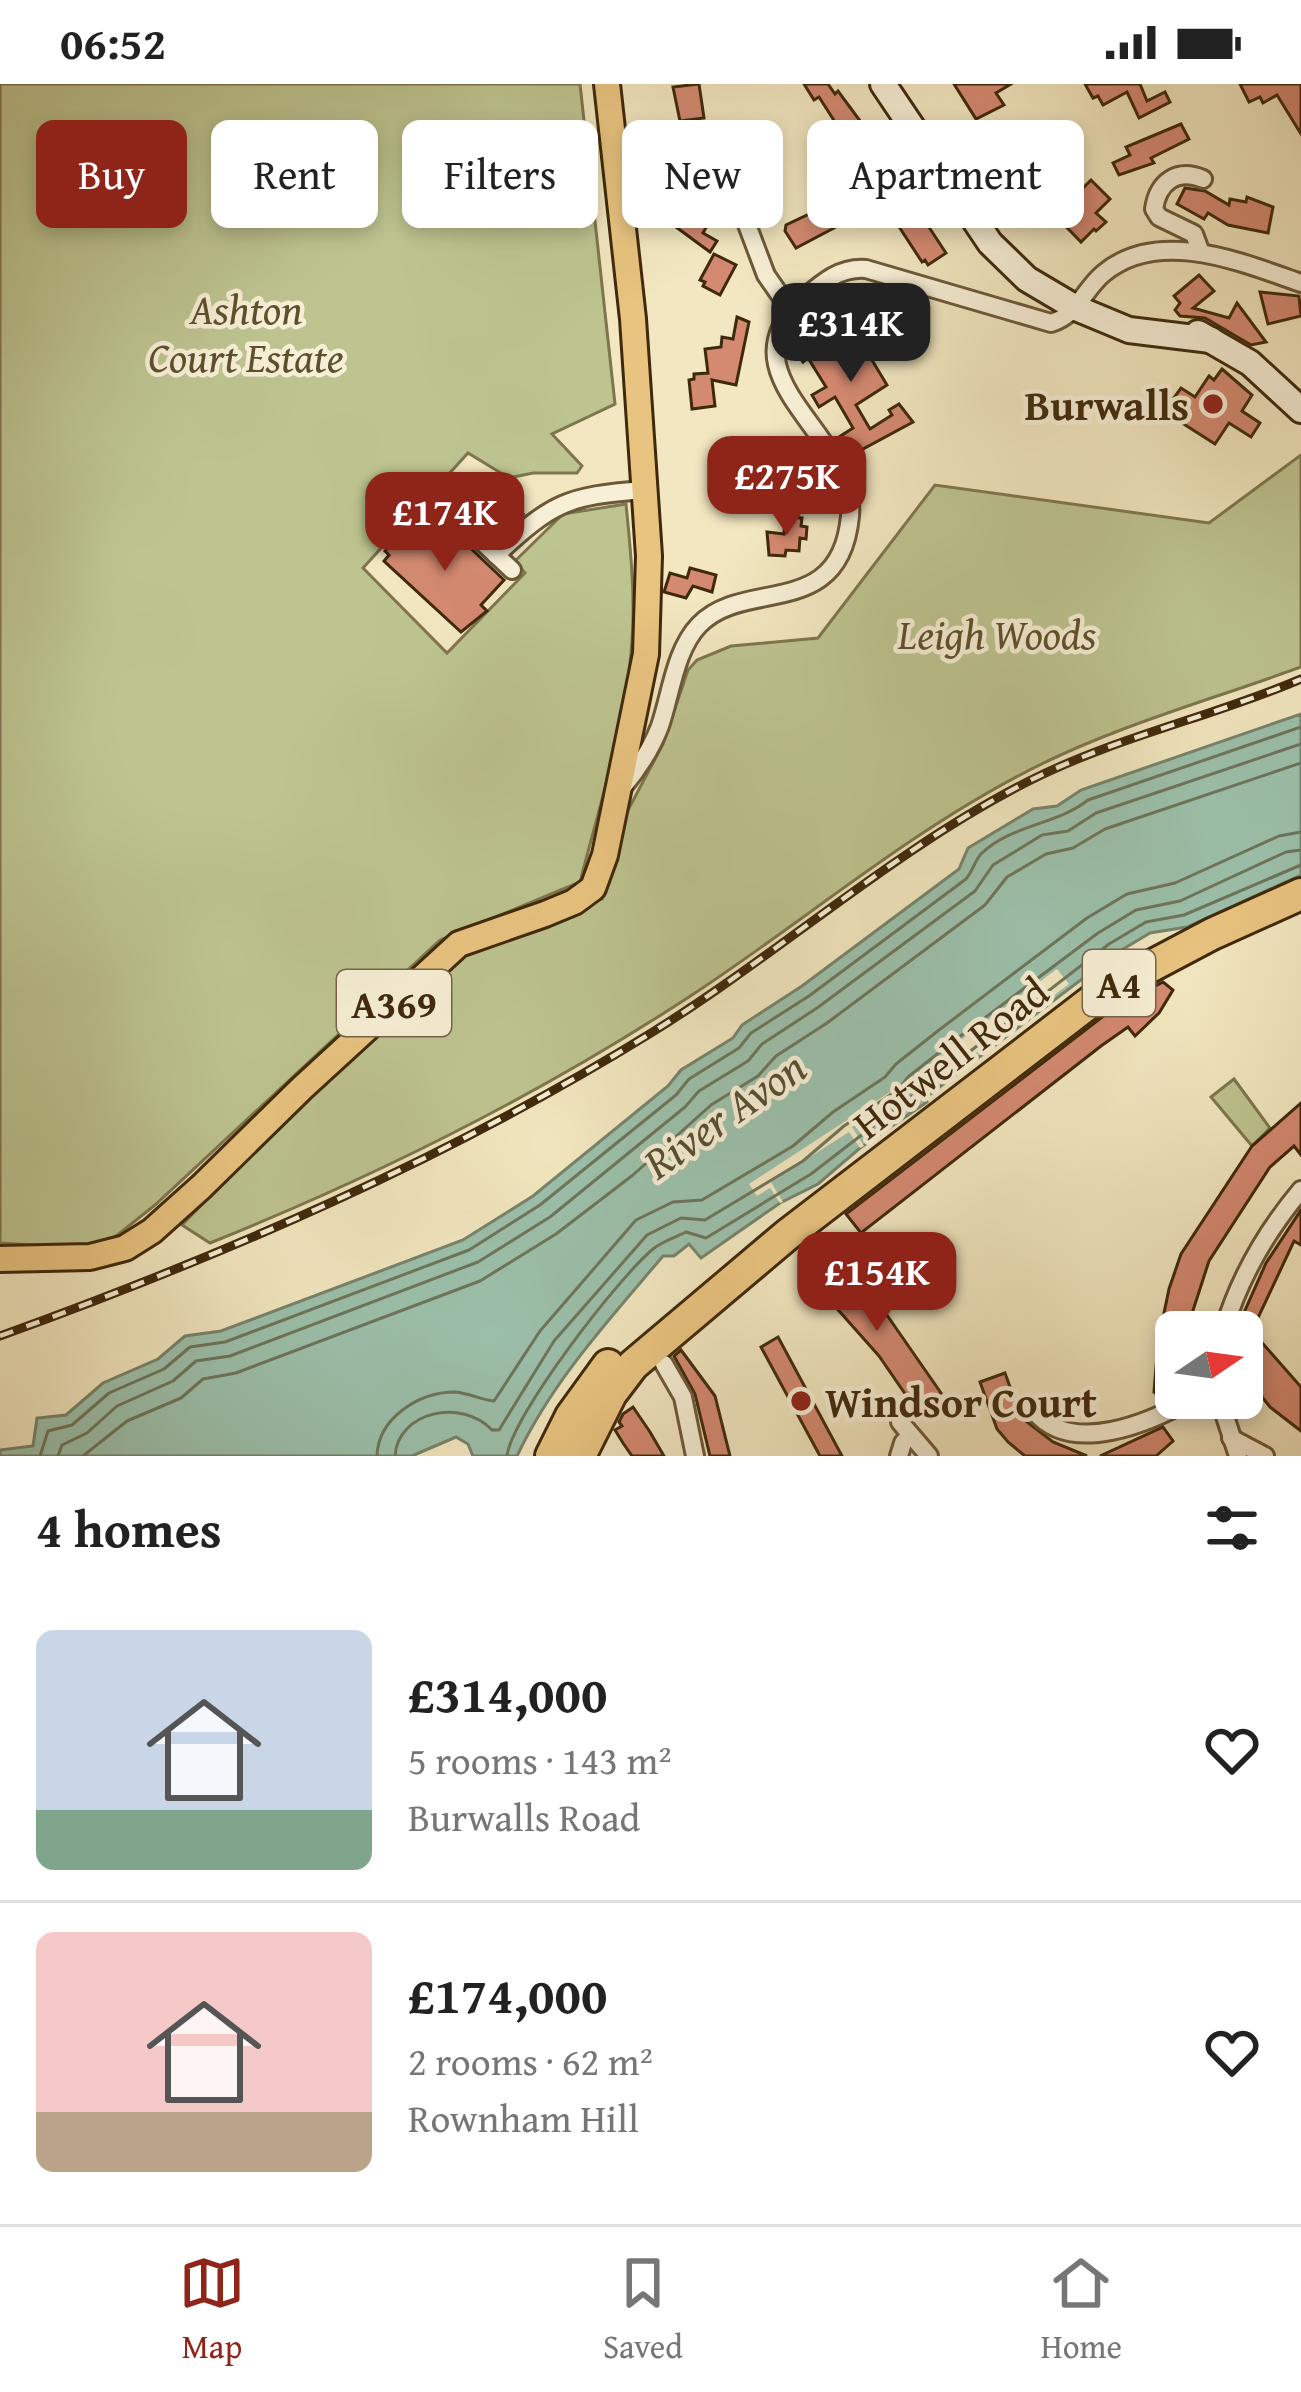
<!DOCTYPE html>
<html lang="en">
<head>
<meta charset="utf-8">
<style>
  :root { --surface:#fff; --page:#f6f6f6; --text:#222; --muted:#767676; --line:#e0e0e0; --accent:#8f2418 }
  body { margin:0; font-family:"Gentium Book Plus",serif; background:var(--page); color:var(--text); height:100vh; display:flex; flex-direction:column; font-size:45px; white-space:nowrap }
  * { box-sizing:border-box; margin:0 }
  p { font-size:39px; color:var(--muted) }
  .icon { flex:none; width:66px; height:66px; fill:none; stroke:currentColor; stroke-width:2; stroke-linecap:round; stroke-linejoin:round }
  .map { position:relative; height:1372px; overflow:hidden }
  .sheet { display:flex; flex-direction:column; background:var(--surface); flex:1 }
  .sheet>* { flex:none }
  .guide { position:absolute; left:36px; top:36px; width:1230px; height:108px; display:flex; gap:24px }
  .needle { width:78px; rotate:77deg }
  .controls { position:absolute; left:1155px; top:1227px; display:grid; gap:24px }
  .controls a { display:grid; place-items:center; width:108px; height:108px; border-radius:18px; background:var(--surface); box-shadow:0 6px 18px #0003; font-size:60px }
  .price { position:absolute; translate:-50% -102px; padding:0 27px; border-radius:24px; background:var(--accent); color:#fff; font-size:39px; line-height:78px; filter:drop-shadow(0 3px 6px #0008) }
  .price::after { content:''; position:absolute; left:50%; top:72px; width:36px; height:27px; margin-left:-18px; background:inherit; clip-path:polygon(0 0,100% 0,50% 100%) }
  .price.selected { background:#222; color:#fff }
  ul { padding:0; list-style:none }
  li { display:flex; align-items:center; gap:36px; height:300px; padding:0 36px }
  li+li { border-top:3px solid var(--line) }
  li span { display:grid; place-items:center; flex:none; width:336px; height:240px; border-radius:18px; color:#555 }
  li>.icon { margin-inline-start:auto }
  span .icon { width:144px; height:144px; fill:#fffc; stroke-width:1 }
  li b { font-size:51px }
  h2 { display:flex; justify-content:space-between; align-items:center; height:144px; padding:0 36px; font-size:51px }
  .tag { padding:0 42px; border-radius:18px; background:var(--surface); box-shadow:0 6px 18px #0003; font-size:42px; line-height:108px }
  .tag.selected { background:var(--accent); color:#fff }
  .status { display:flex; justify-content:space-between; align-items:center; height:84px; padding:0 60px; background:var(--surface); direction:ltr }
  .status svg { height:33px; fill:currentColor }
  .tab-bar { display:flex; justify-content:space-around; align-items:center; height:168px; border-top:3px solid var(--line); background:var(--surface); font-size:33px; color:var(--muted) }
  .tab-bar a { display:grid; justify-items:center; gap:6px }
  .tab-bar .selected { color:var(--accent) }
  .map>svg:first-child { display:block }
  .green { fill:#bdc490; stroke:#7e764e; stroke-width:3 }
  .water { fill:#9cc1ac; stroke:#77846c; stroke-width:3 }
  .pier { fill:#f2e7c0 }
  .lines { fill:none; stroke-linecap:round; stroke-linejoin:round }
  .shore { stroke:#6e755c; stroke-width:3 }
  .building { fill:#d48971; stroke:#3f290b; stroke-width:3 }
  .street-casing { stroke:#6c5838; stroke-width:22 }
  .secondary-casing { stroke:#3f290b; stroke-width:30 }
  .primary-casing { stroke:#3f290b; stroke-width:30 }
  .highway-casing { stroke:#3f290b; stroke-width:36 }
  .street { stroke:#f7efd6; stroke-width:16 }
  .secondary { stroke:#f7efd6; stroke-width:24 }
  .primary { stroke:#e9c480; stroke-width:24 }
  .highway { stroke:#e9c480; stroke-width:30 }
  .rail-casing { stroke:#3f290b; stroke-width:9 }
  .rail { stroke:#f7efd6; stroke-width:4.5; stroke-dasharray:14; stroke-linecap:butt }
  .poi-dot { fill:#8f2418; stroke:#f7efd6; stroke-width:4.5 }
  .labels { text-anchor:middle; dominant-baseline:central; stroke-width:9; stroke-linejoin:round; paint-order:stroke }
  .shield { fill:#f7efd6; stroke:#766448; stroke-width:3 }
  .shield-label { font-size:39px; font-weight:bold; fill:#3f290b }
  .park-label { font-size:42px; font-style:italic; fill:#5e502c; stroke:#f7efd6 }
  .poi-label { font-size:42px; font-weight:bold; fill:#3f290b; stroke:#f7efd6; text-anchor:end }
  .street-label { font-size:42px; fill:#3f290b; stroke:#f7efd6 }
  .water-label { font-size:45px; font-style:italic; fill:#564f33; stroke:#f7efd6 }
</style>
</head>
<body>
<div class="status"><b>06:52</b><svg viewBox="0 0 49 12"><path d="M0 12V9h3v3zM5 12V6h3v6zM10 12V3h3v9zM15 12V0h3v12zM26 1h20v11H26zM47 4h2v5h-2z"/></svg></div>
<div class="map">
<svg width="1301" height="1372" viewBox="0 0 1301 1372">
  <rect width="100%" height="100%" fill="#f2e7c0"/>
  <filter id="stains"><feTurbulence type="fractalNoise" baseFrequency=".00167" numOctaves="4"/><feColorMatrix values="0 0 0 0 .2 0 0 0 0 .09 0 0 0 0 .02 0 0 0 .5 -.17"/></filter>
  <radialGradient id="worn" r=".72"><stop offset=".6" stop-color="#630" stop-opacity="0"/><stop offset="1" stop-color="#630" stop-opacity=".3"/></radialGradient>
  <g class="green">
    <path d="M0,0H580L615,320L552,350L582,382L577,389H533L509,394L468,369L363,484L447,569L525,489L515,477L563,430L626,420C631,470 636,519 631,569C624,646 599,724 580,798L440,856L155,1121L100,1165L0,1159Z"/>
    <path d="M1301,371V583C1208,617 1108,644 1020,691C904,752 804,837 695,909C543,1009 379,1091 210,1159L182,1141L276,1044L464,867L602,815L618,745L663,660L688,586L697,576L731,562L818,554L935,401L1209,439Z"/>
    <path d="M1234,995L1270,1044L1252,1062L1211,1013Z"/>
  </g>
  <path class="water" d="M1301,630V791L1187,843L1150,849L1115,870L925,1014L927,1018L860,1064L818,1100L780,1119L701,1174L689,1160L674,1172H663C609,1236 553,1296 517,1372H473L468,1360L456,1353L412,1372H0V1366L33,1362L37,1334L66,1331L103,1299L158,1275L185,1252L221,1247L463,1156L533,1112L668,1002L681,986L733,954L742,941L802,902L959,785L968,764L1033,725L1057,722L1081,706Z"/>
  <g class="pier">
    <path d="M1057,885L1069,900L988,960L990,964L980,971L977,968L965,977L954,961Z"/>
    <path d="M930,982L933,987L917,997L927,1013L915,1002L852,1043L864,1062L860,1064L849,1048L771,1098L783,1118L780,1119L770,1104L757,1112L749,1100Z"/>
  </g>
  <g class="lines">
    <g class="shore">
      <path d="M40,1372L48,1347L72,1341L109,1309L164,1285L190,1263L225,1258L469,1166L540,1121L676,1011L689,995L739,964L751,949L809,912L966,795C973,787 975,776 981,770C1012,740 1057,741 1088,716L1301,643"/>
      <path d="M58,1372L62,1361L87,1349L117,1322L173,1297L196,1277L230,1272L478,1178L550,1133L685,1023L699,1007L748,977L762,960L817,924L975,807L993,781L1042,751L1068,747L1096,729L1301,660"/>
      <path d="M83,1372L127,1337L181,1314L203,1295L236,1289L480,1197L556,1150L633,1091L711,1021L758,992L776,972L827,939L985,821L1007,793L1046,770L1073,764L1105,745L1301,679"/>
      <path d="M377,1372C378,1334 419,1308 455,1308C469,1309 481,1316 494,1317L540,1247L636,1136L673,1118L702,1116L793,1062L833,1028L885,993L896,980L939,946L1087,834L1127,810L1175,799L1279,752L1301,748"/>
      <path d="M395,1372C398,1327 462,1314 492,1346H499L554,1257L647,1151L681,1134L705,1136L803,1077L844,1042L899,1005L908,993L950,960L1098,849L1136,826L1180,817L1286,768L1301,766"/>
      <path d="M507,1372C512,1331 619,1193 653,1165C661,1158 676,1153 686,1148L706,1154L811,1090L1109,860L1146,838L1184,831L1301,781"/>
    </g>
  </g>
  <g class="building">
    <path d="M699,0L704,34L680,37L673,3Z"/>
    <path d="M804,0H828L835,10L838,7L889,76L886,78L946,169L928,181L925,176L922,178L892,132L886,136L850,78L843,82L836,71L849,60L819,13L814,16Z"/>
    <path d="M954,0H1011L996,9L1004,21L976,35Z"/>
    <path d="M1085,0H1140L1147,17L1165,8L1170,18L1139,34L1127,8L1103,21L1098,12L1093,14Z"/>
    <path d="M1240,0H1301V50L1277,11L1263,19L1260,13L1249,18Z"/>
    <path d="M1181,40L1189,55L1151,74L1154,79L1119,91L1113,79L1130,71L1126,63Z"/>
    <path d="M1013,41L1025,54L1040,45L1065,85L1057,90L1077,110L1091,96L1110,115L1096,129L1106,138L1096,147L1094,145L1081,158L1050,126L1062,114L1039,90L1019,99L992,59Z"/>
    <path d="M1185,104L1205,107L1229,121L1230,115L1246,118L1247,113L1273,123L1268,149L1228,141L1208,129L1204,135L1177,120Z"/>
    <path d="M690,118L713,131L703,149L717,157L710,168L676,143Z"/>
    <path d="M822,124L834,144L796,164L785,147L786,141Z"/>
    <path d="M714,170L736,181L720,211L703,202L705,198L700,196Z"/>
    <path d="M1199,191L1214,207L1193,224L1229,234L1237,219L1266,258L1251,261L1205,234L1180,232L1175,226L1180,219L1174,212Z"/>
    <path d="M1260,208L1299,212L1301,232L1268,240Z"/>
    <path d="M737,233L749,238L736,301L712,296L715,322L692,325L689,296L694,295V290L708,289L705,265L721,263L722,253L733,255Z"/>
    <path d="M840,241L844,248L852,243L887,301L856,321L870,345L892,331L889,326L899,320L913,338L850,372L839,353L853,344L835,313L819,323L812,311L826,303L808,274L803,278L796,268Z"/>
    <path d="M1222,285L1252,311L1242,327L1260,339L1251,353L1229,339L1215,360L1179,337L1188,324L1173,315L1181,304L1195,313L1209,292L1214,296Z"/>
    <path d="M488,391L510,410L506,415L523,430L513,439L475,405Z"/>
    <path d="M785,433L802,434L801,442L807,443L806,455L800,454L799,467L786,466L785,472L769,471L767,448L784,450Z"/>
    <path d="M429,438L438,447L445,440L504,496L481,521L487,527L461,548L384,477L389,471L385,467L398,453L410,459Z"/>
    <path d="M690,484L716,491L712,508L693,502L686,514L664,508L670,489L687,494Z"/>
    <path d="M1163,898L1173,906L1159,929L1135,952L1128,943L1101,962L861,1149L846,1130L1114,924L1118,930L1142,909Z"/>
    <path d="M1301,1019V1071L1294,1062L1270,1083L1209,1177L1186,1248H1176V1309L1161,1314L1154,1308L1158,1258L1169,1205L1181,1170L1252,1062Z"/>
    <path d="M1301,1126V1161L1294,1157L1257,1236L1243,1231L1266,1179Z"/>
    <path d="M830,1173L878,1228L882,1224L941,1309L919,1330L879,1272L808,1192Z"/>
    <path d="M1250,1245L1301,1303V1347L1270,1323L1242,1288V1252Z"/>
    <path d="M778,1253L842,1372H820L761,1263Z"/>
    <path d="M681,1266L715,1312L730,1372H710L695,1310L674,1272Z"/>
    <path d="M1005,1289L1019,1328L1027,1338L1053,1358L1087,1372H1025L1008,1358L997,1345L980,1298Z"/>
    <path d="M633,1323L650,1348L664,1372H632L623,1359L615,1346L622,1342L619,1338L623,1330Z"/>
    <path d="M1163,1343L1173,1357L1156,1372H1100Z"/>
  </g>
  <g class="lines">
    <g class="street-casing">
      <g id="street">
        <path d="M743,130L766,191L791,227"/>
        <path d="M1201,169L1194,150L1159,133L1154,125C1158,98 1177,84 1203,95"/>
        <path d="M441,419L512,486"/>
        <path d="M496,471C553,418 567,412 644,406"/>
        <path d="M622,704C638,685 651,666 660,642C671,610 675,566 699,541C745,493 840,538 850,432C858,350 718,294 803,215C823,198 840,183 866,185L1051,239C1078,231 1084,205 1104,189C1159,143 1243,179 1301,199"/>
        <path d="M1223,1248C1239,1194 1265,1149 1301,1106"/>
        <path d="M664,1280L683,1313L695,1372"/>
        <path d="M1219,1314L1238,1372"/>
        <path d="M1035,1328C1072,1372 1150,1339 1193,1314"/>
        <path d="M900,1338L929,1372"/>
        <path d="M1231,1354L1265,1372"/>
        <path d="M899,1372L903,1359L910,1351"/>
      </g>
    </g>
    <g class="secondary-casing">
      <g id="secondary">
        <path d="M883,0L990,159L1027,195L1076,224L1129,246L1211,256"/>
        <path d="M1198,249L1250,279L1301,326"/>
      </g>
    </g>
    <g class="primary-casing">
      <path id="primary" d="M0,1175L90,1173L125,1164L152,1147L201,1103L302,1004L459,860L545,830L574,818L593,804L605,771L646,570L649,472L633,235L607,0"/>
    </g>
    <g class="highway-casing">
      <g id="highway">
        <path d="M551,1372L571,1332L608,1281"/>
        <path d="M580,1372L611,1310L633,1281L787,1151L1106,906L1212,850L1301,810"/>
      </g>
    </g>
    <use href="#street" class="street"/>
    <use href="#secondary" class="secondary"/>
    <use href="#primary" class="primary"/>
    <use href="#highway" class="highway"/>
    <g class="rail-casing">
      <path id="rail" d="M0,1252C225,1171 447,1075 651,949C779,870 893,766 1029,697C1116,653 1212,633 1301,595"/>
    </g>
    <use href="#rail" class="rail"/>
  </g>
  <g class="poi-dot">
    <circle cx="1213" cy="320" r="12"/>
    <circle cx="801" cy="1317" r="12"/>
  </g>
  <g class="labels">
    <g class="shield">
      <rect x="1083" y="866" width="72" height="66" rx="9"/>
      <rect x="337" y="886" width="114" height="66" rx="9"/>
    </g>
    <g class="shield-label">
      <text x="1119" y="899">A4</text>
      <text x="394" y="919">A369</text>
    </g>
    <g class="park-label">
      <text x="246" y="224">Ashton<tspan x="246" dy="48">Court Estate</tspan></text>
      <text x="997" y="549">Leigh Woods</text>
    </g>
    <g class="poi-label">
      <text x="1189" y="320">Burwalls</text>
      <text x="825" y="1317" text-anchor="start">Windsor Court</text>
    </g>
    <g class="street-label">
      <text transform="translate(950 973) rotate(-38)">Hotwell Road</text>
    </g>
    <g class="water-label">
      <text transform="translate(724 1030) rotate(-35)">River Avon</text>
    </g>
  </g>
  <rect width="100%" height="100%" filter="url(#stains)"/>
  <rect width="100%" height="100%" fill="url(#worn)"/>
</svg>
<div class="controls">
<a><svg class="needle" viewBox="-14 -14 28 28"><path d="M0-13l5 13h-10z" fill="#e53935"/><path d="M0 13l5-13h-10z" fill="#767676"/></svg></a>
</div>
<b class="price selected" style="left:851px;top:301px">£314K</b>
<b class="price" style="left:787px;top:454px">£275K</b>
<b class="price" style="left:445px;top:490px">£174K</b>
<b class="price" style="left:877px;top:1250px">£154K</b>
<div class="guide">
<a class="tag selected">Buy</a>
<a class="tag">Rent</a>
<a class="tag">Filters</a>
<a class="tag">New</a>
<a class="tag">Apartment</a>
</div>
</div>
<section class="sheet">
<h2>4 homes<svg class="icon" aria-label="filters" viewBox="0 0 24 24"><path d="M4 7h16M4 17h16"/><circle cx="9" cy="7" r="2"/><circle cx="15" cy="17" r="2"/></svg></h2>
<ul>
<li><span style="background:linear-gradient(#c9d6e8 75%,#7fa58c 0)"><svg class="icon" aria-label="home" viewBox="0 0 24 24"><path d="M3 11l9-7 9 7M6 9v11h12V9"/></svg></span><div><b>£314,000</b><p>5 rooms · 143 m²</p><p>Burwalls Road</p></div><svg class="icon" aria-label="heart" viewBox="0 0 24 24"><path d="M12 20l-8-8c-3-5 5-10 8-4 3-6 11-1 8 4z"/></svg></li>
<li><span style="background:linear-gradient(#f6c9c9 75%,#b9a48a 0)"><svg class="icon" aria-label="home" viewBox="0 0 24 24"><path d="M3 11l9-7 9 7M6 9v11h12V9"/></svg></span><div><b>£174,000</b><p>2 rooms · 62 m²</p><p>Rownham Hill</p></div><svg class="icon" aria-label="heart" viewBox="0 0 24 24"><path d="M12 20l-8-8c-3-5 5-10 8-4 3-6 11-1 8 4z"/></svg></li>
</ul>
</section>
<nav class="tab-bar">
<a class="selected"><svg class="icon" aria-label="map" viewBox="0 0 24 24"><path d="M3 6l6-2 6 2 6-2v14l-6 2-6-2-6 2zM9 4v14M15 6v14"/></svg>Map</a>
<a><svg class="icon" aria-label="saved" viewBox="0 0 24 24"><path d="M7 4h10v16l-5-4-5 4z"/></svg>Saved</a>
<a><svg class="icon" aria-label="home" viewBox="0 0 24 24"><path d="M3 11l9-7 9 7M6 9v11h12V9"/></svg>Home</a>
</nav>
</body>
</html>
